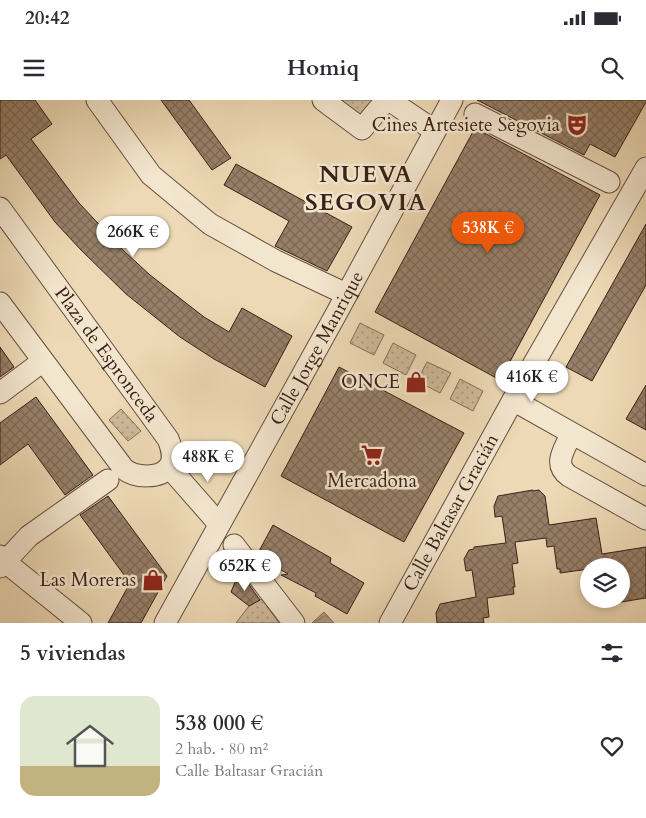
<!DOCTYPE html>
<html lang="es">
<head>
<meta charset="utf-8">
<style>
  :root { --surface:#fff; --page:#f2f2f3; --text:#2b2b33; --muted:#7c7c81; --accent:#ea580c }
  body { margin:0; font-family:Cardo,serif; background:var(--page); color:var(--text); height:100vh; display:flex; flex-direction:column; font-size:19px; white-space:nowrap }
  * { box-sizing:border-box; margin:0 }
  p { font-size:16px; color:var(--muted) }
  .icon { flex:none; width:28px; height:28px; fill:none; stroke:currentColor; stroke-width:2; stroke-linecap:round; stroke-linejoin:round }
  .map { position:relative; height:523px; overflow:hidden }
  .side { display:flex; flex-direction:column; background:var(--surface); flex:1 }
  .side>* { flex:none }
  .controls { position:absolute; left:580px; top:458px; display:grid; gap:10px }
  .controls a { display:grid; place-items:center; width:50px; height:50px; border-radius:50%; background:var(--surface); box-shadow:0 2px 8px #0003; font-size:25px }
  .price { position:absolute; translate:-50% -42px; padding:0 11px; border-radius:18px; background:#fff; color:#222; font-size:16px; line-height:32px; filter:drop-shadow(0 1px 2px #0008) }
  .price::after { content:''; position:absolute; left:50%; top:30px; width:15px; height:11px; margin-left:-8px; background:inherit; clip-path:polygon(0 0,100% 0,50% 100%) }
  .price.on { background:var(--accent); color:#fff }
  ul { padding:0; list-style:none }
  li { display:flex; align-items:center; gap:15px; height:125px; padding:0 20px }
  li span { display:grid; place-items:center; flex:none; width:140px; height:100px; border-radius:15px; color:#555 }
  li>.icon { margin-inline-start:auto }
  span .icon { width:60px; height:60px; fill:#fffc; stroke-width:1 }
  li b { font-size:21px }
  h2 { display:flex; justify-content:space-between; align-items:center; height:60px; padding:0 20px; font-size:21px }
  .status { display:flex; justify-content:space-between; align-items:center; height:35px; padding:0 25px; background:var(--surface); direction:ltr }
  .status svg { height:14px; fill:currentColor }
  header { display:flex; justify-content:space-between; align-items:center; height:65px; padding:0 20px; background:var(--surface); font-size:22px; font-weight:700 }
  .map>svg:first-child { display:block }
  .green { fill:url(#green-dots); stroke:#846d58 }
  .water { fill:url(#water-waves); stroke:#806955 }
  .building { fill:url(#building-cross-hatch); stroke:#392017 }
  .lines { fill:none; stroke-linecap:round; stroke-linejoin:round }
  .minor-casing { stroke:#664e3e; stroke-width:23 }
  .minor { stroke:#f3e6cf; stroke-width:21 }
  .labels { text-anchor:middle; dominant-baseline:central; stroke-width:5; stroke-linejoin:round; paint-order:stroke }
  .poi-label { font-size:19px; fill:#392017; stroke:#f3e6cf; text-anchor:end }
  .street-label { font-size:19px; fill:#392017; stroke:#f3e6cf }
  .district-label { font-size:24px; font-weight:bold; letter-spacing:1px; fill:#392017; stroke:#f3e6cf }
</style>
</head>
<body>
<div class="status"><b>20:42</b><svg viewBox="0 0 49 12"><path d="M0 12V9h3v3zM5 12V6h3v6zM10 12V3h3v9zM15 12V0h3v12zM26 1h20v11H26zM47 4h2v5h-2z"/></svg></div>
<header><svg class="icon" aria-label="menu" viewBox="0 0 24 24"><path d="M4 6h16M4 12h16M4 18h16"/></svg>Homiq<svg class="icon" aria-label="search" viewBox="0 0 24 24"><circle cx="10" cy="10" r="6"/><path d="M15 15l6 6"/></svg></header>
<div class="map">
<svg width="646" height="523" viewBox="0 0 646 523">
  <defs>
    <pattern id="green-dots" width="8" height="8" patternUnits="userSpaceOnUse" patternTransform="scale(1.25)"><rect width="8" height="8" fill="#ceba9a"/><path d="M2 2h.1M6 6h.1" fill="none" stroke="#a8977d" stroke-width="1.8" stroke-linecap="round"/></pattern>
    <pattern id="water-waves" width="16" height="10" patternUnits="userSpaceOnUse" patternTransform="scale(1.25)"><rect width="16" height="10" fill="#b09a7f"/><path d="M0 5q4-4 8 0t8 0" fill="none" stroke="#907d67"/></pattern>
    <pattern id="building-cross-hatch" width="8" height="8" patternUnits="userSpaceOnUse" patternTransform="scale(1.25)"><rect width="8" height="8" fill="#978069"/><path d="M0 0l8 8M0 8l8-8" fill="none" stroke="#7c6855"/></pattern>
  </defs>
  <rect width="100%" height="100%" fill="#edd9b5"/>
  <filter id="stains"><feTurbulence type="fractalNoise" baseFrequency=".004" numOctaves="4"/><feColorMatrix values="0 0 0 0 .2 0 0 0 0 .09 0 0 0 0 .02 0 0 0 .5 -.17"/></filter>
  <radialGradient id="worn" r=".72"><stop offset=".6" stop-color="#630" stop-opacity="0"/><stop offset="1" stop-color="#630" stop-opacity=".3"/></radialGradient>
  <g class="green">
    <path d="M334,0H373L362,14L351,13Z"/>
    <path d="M360,223L384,235L374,255L350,243Z"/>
    <path d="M393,243L416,255L406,275L383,263Z"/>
    <path d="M427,262L451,273L440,293L417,281Z"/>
    <path d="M460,279L483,291L473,311L450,299Z"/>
    <path d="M121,309L141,331L128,341L109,320Z"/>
    <path d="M262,499L279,523H236L249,506Z"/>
  </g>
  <path class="water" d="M324,512L334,523H312Z"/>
  <g class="building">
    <path d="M0,0H35L52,24L31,39L79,103L124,151L150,175L204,217L229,232L242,208L292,236L265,287L214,259L180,237L126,194L81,150L55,122L6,55L0,59Z"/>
    <path d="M161,0H189L231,58L212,70Z"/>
    <path d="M477,0H646V2L615,57L590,44L584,55Z"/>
    <path d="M475,28L600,95L500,280L375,212Z"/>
    <path d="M236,64L352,127L327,171L275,146L289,121L224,85Z"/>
    <path d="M646,124V185L592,281L566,267Z"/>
    <path d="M0,247L14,267L0,277Z"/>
    <path d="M339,267L464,333L404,442L281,376Z"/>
    <path d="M646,285V330L626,319Z"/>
    <path d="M36,297L93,375L65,395L28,344L0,365V323Z"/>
    <path d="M533,390V391L539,390L545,396L549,425L596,418L602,454L646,447V498L621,502V466H589V469L560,473V469H557L554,446L547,447L546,438L515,442L518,463L512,464L515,487H513L514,494L487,498L489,517L483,518L484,523H437L436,513L440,504L476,497L472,470L466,471L464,459L469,450L474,449V447L506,443L502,416L495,417L494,406L498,396Z"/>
    <path d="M108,396L167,476L141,523H108L130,483L80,415Z"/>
    <path d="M273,425L331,458L330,463L364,483L347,514L315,496L316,493L281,475L288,474L259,457L257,455Z"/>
    <path d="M245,479L260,500L249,506L231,492L236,480Z"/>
  </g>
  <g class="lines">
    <g class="minor-casing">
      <g id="minor">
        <path d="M97,0L151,75L210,124L276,161L346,194"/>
        <path d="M323,0L362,29L386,0"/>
        <path d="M389,0L435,31"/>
        <path d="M475,14L609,82"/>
        <path id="s1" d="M0,108L168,339C171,346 175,359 169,367C160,379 135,378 124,369L0,203"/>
        <path d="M0,293L43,261"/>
        <path d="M513,300L646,375"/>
        <path d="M571,334C565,349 552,364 569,376L646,419"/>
        <path d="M169,367L219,424"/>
        <path d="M234,445L294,523"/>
        <path d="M0,456L4,461L81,523"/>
        <path d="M0,467L29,436L108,380"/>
        <path id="s2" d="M165,523L335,216L452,0"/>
        <path id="s3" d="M390,523L513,300L646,68"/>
      </g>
    </g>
    <use href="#minor" class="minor"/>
  </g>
  <defs>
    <g id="theatre-bare" transform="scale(1.725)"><path d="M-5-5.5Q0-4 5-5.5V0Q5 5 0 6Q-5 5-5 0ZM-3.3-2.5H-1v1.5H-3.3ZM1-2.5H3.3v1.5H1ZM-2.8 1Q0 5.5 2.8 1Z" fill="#8f2418" stroke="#f3e6cf" stroke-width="2.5" paint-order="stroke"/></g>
    <g id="shop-bare" transform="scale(1.725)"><path d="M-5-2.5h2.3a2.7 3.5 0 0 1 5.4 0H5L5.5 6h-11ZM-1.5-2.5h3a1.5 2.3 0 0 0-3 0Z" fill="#8f2418" stroke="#f3e6cf" stroke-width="2.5" paint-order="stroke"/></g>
    <g id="supermarket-bare" transform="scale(1.725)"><path d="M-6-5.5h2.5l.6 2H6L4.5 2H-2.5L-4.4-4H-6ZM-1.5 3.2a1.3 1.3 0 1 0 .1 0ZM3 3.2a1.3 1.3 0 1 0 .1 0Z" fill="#8f2418" stroke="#f3e6cf" stroke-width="2.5" paint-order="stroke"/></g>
  </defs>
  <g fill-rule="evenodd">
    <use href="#theatre-bare" x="577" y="25"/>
    <use href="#shop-bare" x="416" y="282"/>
    <use href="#supermarket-bare" x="372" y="355"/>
    <use href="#shop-bare" x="153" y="480"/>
  </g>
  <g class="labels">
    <g class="poi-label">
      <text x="560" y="25">Cines Artesiete Segovia</text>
      <text x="400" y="282">ONCE</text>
      <text x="372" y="381" text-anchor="middle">Mercadona</text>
      <text x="136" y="480">Las Moreras</text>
    </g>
    <g class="street-label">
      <text stroke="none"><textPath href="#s2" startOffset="314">Calle Jorge Manrique</textPath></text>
      <text stroke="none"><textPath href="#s1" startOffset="181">Plaza de Espronceda</textPath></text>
      <text stroke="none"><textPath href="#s3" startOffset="126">Calle Baltasar Gracián</textPath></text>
    </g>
    <g class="district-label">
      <text x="366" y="74">NUEVA<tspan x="366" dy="28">SEGOVIA</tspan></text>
    </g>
  </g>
  <rect width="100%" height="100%" filter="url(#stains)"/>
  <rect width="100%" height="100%" fill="url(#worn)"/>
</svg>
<div class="controls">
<a><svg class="icon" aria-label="layers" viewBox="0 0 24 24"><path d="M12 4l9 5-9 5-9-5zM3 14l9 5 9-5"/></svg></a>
</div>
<b class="price on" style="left:488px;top:154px">538K €</b>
<b class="price" style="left:133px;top:158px">266K €</b>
<b class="price" style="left:532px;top:303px">416K €</b>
<b class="price" style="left:208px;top:383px">488K €</b>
<b class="price" style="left:245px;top:492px">652K €</b>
</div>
<section class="side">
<h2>5 viviendas<svg class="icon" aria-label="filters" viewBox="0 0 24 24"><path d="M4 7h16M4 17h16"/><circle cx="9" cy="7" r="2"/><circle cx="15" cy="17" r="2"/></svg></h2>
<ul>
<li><span style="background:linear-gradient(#dfe7d0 70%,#c2b280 0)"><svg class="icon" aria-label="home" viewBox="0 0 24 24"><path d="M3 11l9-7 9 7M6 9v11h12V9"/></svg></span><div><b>538 000 €</b><p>2 hab. · 80 m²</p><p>Calle Baltasar Gracián</p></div><svg class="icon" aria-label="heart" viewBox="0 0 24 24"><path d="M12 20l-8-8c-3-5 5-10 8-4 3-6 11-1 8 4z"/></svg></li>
</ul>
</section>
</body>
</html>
